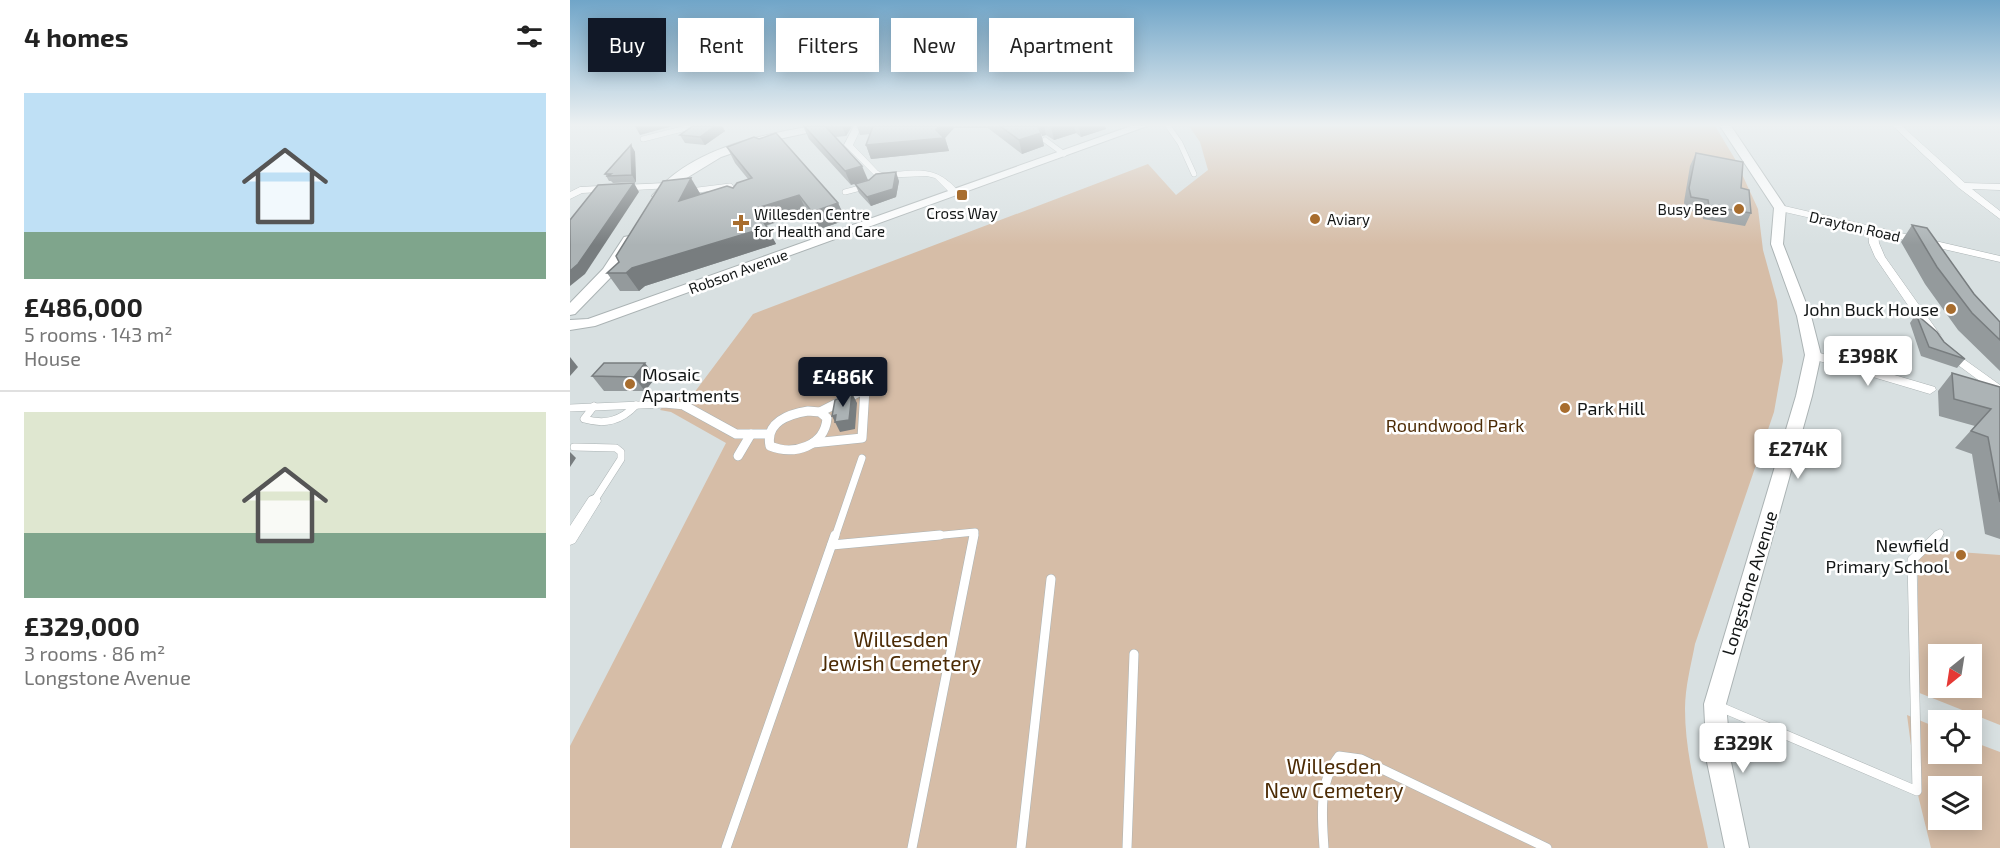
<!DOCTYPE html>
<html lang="en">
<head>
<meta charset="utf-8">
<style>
  :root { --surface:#fff; --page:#f6f6f6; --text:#222; --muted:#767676; --line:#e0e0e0; --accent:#111827 }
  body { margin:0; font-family:"Exo 2",sans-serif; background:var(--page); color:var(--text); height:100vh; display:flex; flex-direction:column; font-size:22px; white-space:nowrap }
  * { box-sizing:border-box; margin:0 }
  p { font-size:20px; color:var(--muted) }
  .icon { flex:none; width:33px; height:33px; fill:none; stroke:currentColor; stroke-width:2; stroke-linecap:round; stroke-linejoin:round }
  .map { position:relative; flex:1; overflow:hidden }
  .side { display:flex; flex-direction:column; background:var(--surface); width:570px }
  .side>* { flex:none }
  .top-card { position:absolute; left:18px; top:18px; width:570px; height:54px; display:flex; gap:12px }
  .needle { width:39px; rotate:210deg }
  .tools { position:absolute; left:1358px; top:644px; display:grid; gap:12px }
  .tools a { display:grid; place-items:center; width:54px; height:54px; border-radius:0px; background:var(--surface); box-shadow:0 3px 15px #0003; font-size:30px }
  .price { position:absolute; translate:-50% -51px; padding:0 14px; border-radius:6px; background:#fff; color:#222; font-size:20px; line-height:39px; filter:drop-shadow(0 2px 3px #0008) }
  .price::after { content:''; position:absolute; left:50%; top:36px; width:18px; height:14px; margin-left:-9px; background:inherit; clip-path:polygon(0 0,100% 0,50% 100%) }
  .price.on { background:var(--accent); color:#fff }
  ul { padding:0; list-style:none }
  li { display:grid; align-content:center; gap:12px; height:318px; padding:0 24px }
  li+li { border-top:2px solid var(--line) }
  li span { display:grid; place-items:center; height:186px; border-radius:0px; color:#555 }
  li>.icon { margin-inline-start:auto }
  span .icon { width:108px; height:108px; fill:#fffc; stroke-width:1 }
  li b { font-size:26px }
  h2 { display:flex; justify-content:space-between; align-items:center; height:72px; padding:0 24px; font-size:26px }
  .pill { padding:0 21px; border-radius:0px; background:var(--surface); box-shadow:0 3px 15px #0003; font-size:21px; line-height:54px }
  .pill.on { background:var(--accent); color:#fff }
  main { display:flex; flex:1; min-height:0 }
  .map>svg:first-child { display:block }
  .green { fill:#d6bda7; fill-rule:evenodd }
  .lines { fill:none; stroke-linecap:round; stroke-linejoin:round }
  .service-far2-casing { stroke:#abb3b4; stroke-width:6 }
  .service-far1-casing { stroke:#abb3b4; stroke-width:8 }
  .service-casing { stroke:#abb3b4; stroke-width:10 }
  .pedestrian-casing { stroke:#abb3b4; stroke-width:10 }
  .minor-casing { stroke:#abb3b4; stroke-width:1 }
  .tertiary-casing { stroke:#abb3b4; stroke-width:2 }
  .service-far2 { stroke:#fff; stroke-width:5 }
  .service-far1 { stroke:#fff; stroke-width:7 }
  .service { stroke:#fff; stroke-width:9 }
  .pedestrian { stroke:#fff; stroke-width:9 }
  .minor { fill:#fff; fill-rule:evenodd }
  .tertiary { fill:#fff; fill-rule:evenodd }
  .wall { fill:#949a9c }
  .shaded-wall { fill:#787d7f }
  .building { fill:#acb3b5; stroke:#787d7f; stroke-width:1.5 }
  .poi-dot { fill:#a86d2e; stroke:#fff; stroke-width:2 }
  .labels { text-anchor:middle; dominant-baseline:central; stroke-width:5; stroke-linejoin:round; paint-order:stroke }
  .far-poi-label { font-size:15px; fill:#131616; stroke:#fff; text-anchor:start }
  .far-street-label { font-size:15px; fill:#131616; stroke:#fff }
  .poi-label { font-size:18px; fill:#131616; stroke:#fff; text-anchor:end }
  .park-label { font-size:18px; fill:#4c2b05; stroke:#fff }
  .street-label { font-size:18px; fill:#131616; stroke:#fff }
  .near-park-label { font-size:21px; fill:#4c2b05; stroke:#fff }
</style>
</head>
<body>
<main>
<section class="side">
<h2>4 homes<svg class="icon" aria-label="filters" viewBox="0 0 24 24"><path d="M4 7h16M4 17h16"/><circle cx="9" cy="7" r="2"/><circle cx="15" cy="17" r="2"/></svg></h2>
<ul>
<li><span style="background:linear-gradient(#bfe0f5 75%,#7fa58c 0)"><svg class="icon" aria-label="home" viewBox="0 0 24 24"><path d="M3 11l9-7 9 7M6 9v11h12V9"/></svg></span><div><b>£486,000</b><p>5 rooms · 143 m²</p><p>House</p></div></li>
<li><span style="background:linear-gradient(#dfe7d0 65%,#7fa58c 0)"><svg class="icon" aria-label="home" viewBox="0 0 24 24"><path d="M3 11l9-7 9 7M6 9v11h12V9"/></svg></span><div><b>£329,000</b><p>3 rooms · 86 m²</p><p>Longstone Avenue</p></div></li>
</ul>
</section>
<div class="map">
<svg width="1430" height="848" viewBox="0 0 1430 848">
  <rect width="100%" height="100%" fill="#d8e0e1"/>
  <g class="green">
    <path d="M619,126H1145L1165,159L1188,209L1193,250L1207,301L1213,361L1204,412L1125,644C1121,665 1115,687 1115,709C1115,755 1129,803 1138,848H0V746L156,443L101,412L90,410L99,398L121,397L183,314L578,164L606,195L638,170L630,142Z"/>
    <path d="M1348,549L1430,555V725L1347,692ZM1368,654H1401V687H1368Z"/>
    <path d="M1337,715L1368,728V753H1401V741L1430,752V848H1361L1347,791ZM1368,786H1401V819H1368Z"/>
  </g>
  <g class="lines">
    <g class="service-far2-casing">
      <g id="service-far2">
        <path d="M598,126L610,143L624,174"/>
        <path d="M73,139L124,126"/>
        <path d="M475,140L494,154"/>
        <path d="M120,191L160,186L165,193"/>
        <path d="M275,192L294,187"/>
      </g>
    </g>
    <g class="service-far1-casing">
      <g id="service-far1">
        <path d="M24,406L14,419C35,425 51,421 66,405"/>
        <path d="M0,408L94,404L115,406"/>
        <path d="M4,447L46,448L51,452V459L24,501"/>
        <path d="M265,537L292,458"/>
        <path d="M353,537L405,532L404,537"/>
        <path d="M1366,537L1370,533"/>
      </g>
    </g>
    <g class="service-casing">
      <g id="service">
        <path d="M262,545L370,535"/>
        <path d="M1148,706L1347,791L1342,560L1368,535"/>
        <path d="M156,848L265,535"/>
        <path d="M342,848L404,535"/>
        <path d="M451,848L481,579"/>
        <path d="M557,848L564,654"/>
        <path d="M754,848C752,815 748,783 769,756L791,759L977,848"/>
      </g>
    </g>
    <g class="pedestrian-casing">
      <g id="pedestrian">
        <path d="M115,406L166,434H198"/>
        <path d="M238,411L250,412L257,418C255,446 224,456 200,446C195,422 219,414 238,411Z"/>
        <path d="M243,443L292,438L295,389L250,412"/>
        <path d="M168,456L181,434"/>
      </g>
    </g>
    <g class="minor-casing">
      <g id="minor">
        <path d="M284,126H292L283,145L308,171L312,173C347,171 365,163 390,193L382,195L365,178L357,176L307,178L274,145Z"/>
        <path d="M1323,126H1332L1395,183L1430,184V190L1402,189L1430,211V219L1389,188Z"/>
        <path d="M97,183L102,186L100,188L12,193L0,199V192L10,187Z"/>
        <path d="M1210,205L1430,256V262L1308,234L1309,243L1315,257L1371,336L1365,340L1361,339L1305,257L1299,243L1298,231L1206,210V206Z"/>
        <path d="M1377,347L1430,385V396L1373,354L1371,351Z"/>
        <path d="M1243,351L1365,387L1366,390L1360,394L1239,358L1237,355Z"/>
        <path d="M24,495L29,497L31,501L5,543L0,545V526L19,497Z"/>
      </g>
    </g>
    <g class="tertiary-casing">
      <g id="tertiary">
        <path d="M242,126H269L195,142L151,157L110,182L92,199L88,200L82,196C120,149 186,136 242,126Z"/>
        <path d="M561,126H577L25,326L0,330V320L18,319Z"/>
        <path d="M1150,126H1161L1216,208L1213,244L1241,316L1251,355L1242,396L1156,704L1161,762L1179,848H1155L1137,762L1134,704L1226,396L1235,355L1227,316L1201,244L1204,208Z"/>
        <path d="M59,236L65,240L43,275L5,314L0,315V303L33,269L54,237Z"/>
      </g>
    </g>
    <use href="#service-far2" class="service-far2"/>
    <use href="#service-far1" class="service-far1"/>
    <use href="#service" class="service"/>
    <use href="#pedestrian" class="pedestrian"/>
    <use href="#minor" class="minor"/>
    <use href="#tertiary" class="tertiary"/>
  </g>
  <g class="wall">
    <path d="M123,126H152L155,131L135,145L115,143L110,135Z"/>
    <path d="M233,126H282L276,136L265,137L281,185L239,139Z"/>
    <path d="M287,126H535L536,129L511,137L506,133L484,140L476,135L472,136L471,130L469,129L474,146L452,154L418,128H384L375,138L379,151L301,159L296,145L300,134L290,135Z"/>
    <path d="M61,145L65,152L66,182L43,183L41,181H39L35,174Z"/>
    <path d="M157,147L268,203L276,220L250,229L237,212L196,226L206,244L75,286L69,291H50L37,273L131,194L163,188L178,179L165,163Z"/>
    <path d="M1126,153L1171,188L1181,213L1175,226L1133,219V213L1115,210L1114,202L1120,166Z"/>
    <path d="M329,181L326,197L301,206L289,193L285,184Z"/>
    <path d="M1342,225L1404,294L1430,322V371L1388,330L1355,284L1331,242Z"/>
    <path d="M1346,314L1374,342L1395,359L1387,368L1351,356L1340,323Z"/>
    <path d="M34,363L86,377L75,391H34L22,376Z"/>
    <path d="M1382,373L1430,387V539L1415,534L1402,454L1385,448L1405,426L1369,416L1368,391Z"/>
  </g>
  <g class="shaded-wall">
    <path d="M65,126H103L70,135Z"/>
    <path d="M145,126H152L155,131L135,145L130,137Z"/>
    <path d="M272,126H282L276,136Z"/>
    <path d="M369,126H383L384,128L375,138L379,151L301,159L296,145L366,130Z"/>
    <path d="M470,126H474L476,135L472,136Z"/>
    <path d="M481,126H504L506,133L484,140Z"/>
    <path d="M509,126H535L536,129L511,137Z"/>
    <path d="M471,133L474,146L452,154L449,140Z"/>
    <path d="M61,145L65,152L66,182L62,175Z"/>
    <path d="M292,166L298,180L281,185L275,171Z"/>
    <path d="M326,172L329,181L326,197L301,206L297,197Z"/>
    <path d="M121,178L131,195L109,201Z"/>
    <path d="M64,183L69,192L15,274L0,286V271Z"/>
    <path d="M229,195L237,212L193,226L184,209Z"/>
    <path d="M268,203L276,220L250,229L242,212Z"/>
    <path d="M197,227L206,244L75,286L69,291L56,273L62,268Z"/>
    <path d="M0,357L8,367L0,376Z"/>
    <path d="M75,363L86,377L75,391L64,377Z"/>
    <path d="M282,393L287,403L285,429L270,432L262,416L266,415Z"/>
    <path d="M0,452L6,458L0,467Z"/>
  </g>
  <g class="building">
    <path d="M123,126H145L130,137L110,135Z"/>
    <path d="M234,126H255L292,166L275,171Z"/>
    <path d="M303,126H369L366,130L374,138L296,145Z"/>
    <path d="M430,126H468L471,133L449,140Z"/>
    <path d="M206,133L268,203L242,212L229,195L184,209L197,227L62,268L56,273H37L49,262L46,256L93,181L121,178L109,201L157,186L163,188L167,183L182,178L157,147L184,137L189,139Z"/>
    <path d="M61,145L62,175L38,176L41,174H35Z"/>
    <path d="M1126,153L1173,162L1171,188L1179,190L1181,213L1139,206L1138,200L1121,197L1119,188Z"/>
    <path d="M326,172L323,189L297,197L285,184L299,180L306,174Z"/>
    <path d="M64,183L8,264L0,271V220L28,185Z"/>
    <path d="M1342,225L1357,228L1404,294L1430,322V340L1402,313L1367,267Z"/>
    <path d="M1346,314L1367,332L1374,342L1395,359L1359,347Z"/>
    <path d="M34,363H75L64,377L22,376Z"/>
    <path d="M1382,373L1430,387V502L1418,437L1401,431L1421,409L1384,399Z"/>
    <path d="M282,393L279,420L265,422L266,415L262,416L265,400Z"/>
  </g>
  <linearGradient id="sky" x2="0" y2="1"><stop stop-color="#70a5c8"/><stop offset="0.51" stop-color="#edf1f2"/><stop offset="1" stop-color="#edf1f2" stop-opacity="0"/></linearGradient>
  <rect width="1430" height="245" fill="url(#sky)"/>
  <g class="poi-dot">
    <rect x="386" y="189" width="12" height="12" rx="3"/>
    <circle cx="1169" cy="209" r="6"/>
    <circle cx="745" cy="219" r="6"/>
    <path d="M168 214h6v6h6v6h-6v6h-6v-6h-6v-6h6z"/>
    <circle cx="1381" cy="309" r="6"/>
    <circle cx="60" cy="384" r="6"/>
    <circle cx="995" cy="408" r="6"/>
    <circle cx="1391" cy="555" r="6"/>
  </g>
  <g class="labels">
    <g class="far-poi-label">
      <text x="1157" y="209" text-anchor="end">Busy Bees</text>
      <text x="392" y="213" text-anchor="middle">Cross Way</text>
      <text x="184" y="214">Willesden Centre<tspan x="184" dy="17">for Health and Care</tspan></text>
      <text x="757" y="219">Aviary</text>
    </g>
    <g class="far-street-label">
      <text transform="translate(1285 226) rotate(13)">Drayton Road</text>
      <text transform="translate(168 271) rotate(-20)">Robson Avenue</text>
    </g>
    <g class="poi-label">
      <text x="1369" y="309">John Buck House</text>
      <text x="72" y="374" text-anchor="start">Mosaic<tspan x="72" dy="21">Apartments</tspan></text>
      <text x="1007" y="408" text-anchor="start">Park Hill</text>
      <text x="1379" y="545">Newfield<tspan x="1379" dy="21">Primary School</tspan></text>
    </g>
    <g class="park-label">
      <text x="885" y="425">Roundwood Park</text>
    </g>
    <g class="street-label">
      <text transform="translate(1179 583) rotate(-73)">Longstone Avenue</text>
    </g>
    <g class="near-park-label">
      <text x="331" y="638">Willesden<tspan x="331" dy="24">Jewish Cemetery</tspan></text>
      <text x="764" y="765">Willesden<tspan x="764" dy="24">New Cemetery</tspan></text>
    </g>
  </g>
</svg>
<div class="tools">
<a><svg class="needle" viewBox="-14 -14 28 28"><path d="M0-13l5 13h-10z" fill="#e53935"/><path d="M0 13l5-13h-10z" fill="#767676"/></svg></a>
<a><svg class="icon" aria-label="locate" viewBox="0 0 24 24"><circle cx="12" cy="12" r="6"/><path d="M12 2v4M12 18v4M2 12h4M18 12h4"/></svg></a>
<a><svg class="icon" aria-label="layers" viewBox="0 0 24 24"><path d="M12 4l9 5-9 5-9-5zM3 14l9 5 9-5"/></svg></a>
</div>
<b class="price" style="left:1298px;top:387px">£398K</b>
<b class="price on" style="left:273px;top:408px">£486K</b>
<b class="price" style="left:1228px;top:480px">£274K</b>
<b class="price" style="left:1173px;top:774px">£329K</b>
<div class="top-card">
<a class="pill on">Buy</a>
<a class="pill">Rent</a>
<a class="pill">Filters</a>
<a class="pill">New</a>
<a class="pill">Apartment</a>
</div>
</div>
</main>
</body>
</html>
